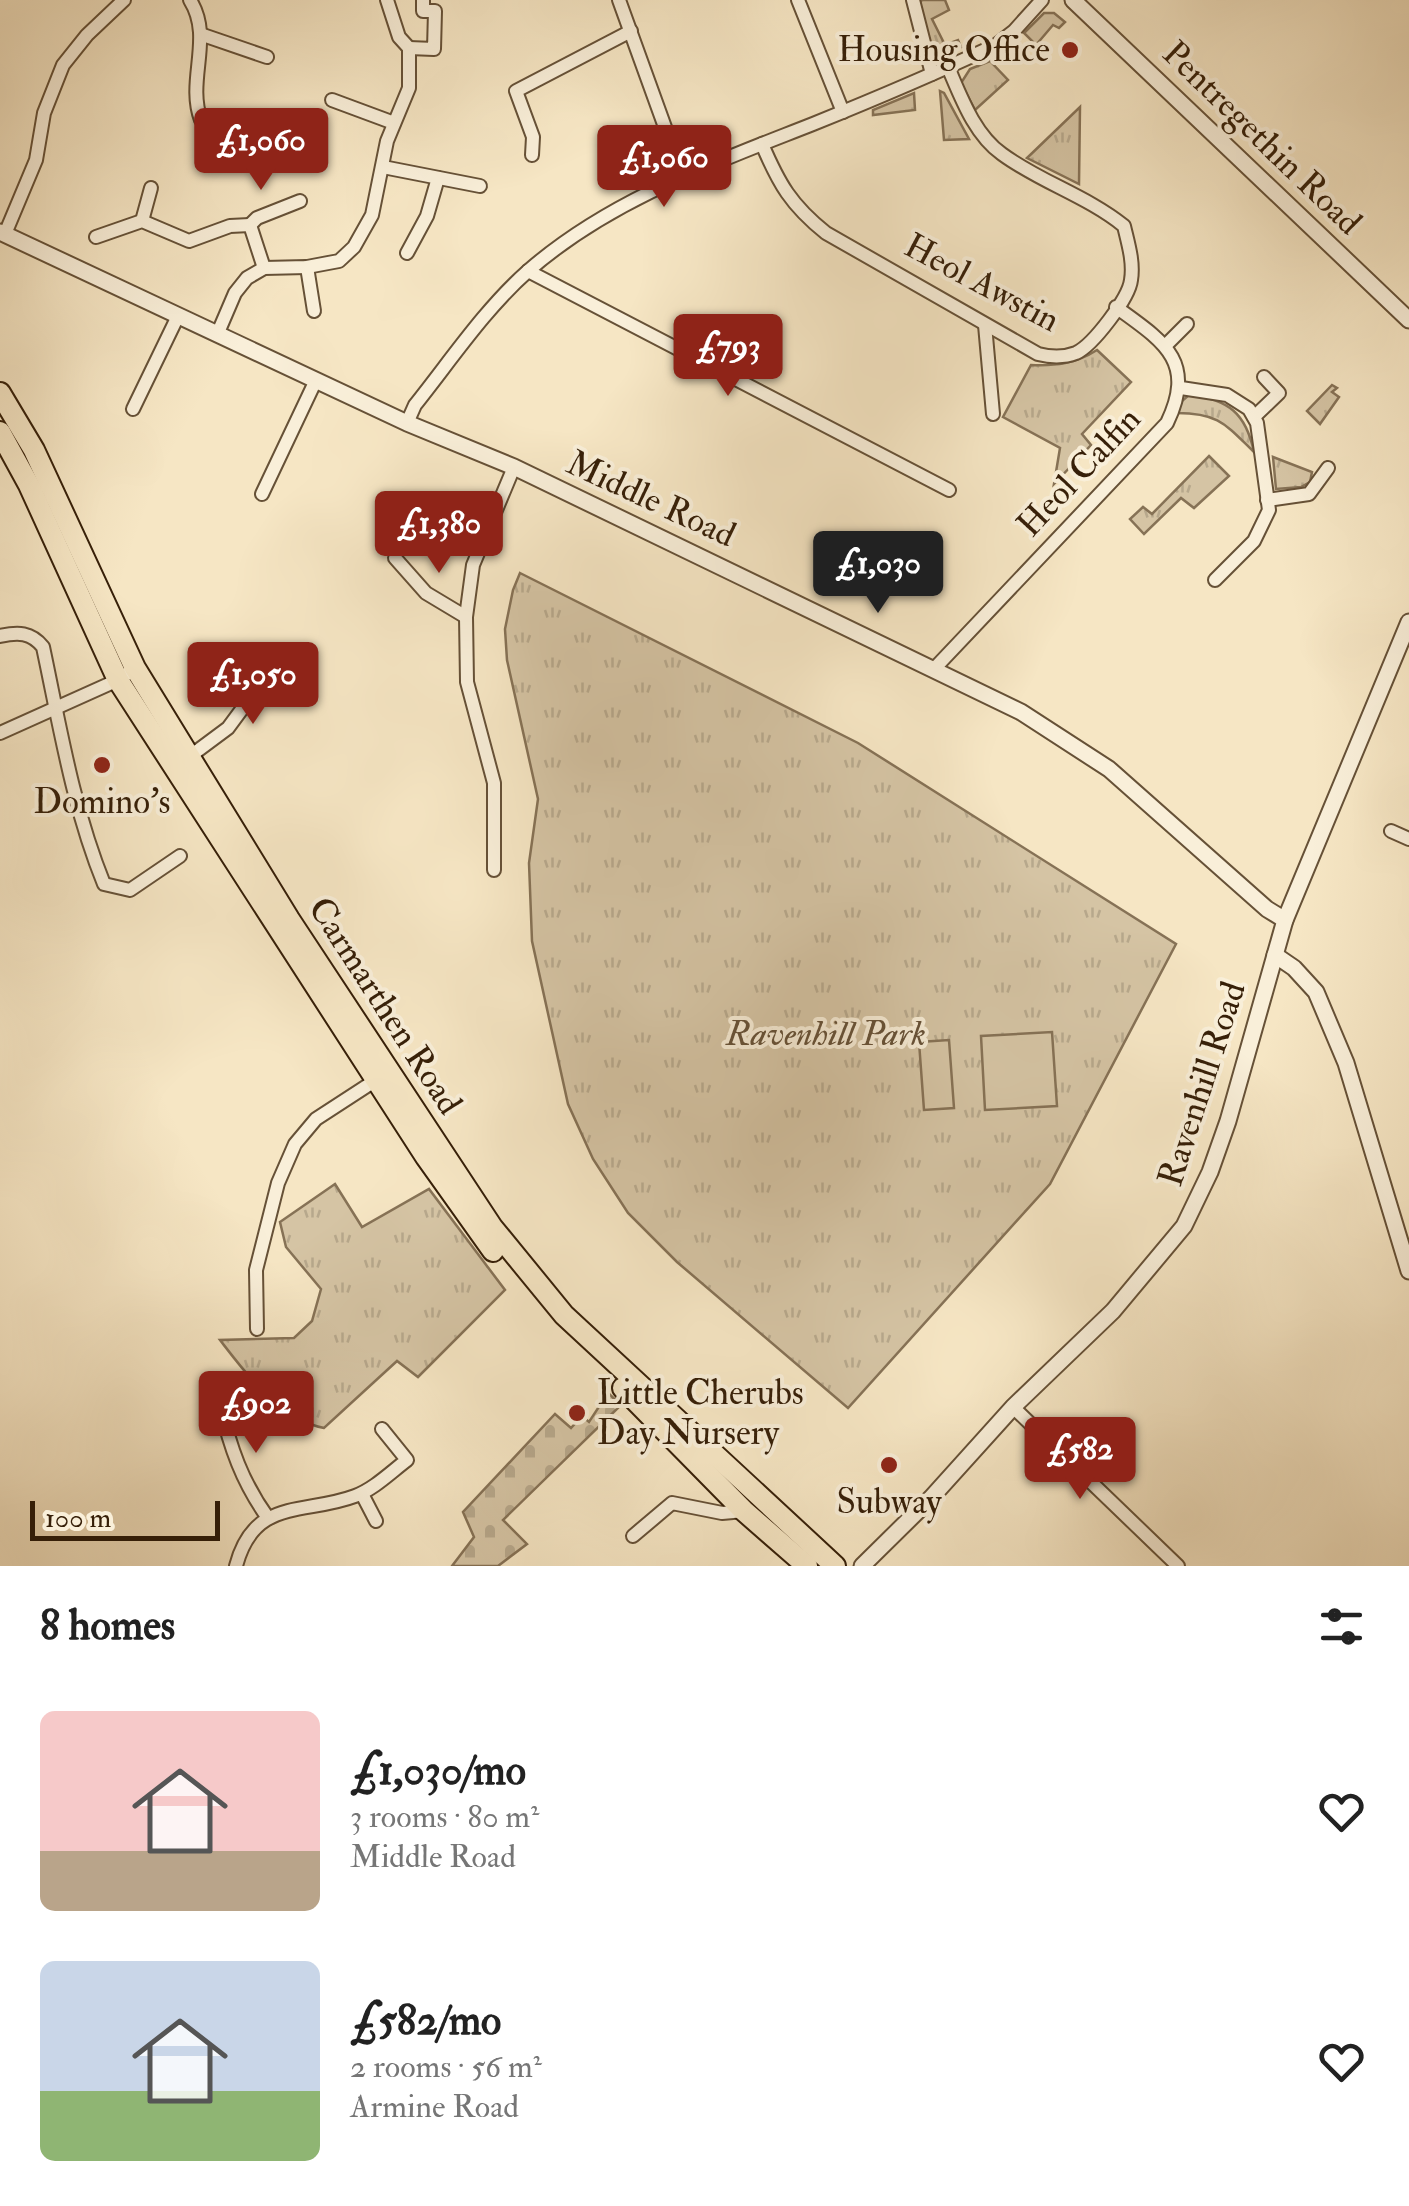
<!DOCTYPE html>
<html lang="en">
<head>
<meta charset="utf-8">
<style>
  :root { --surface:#fff; --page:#f6f6f6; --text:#222; --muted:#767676; --accent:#8f2418 }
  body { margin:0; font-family:"IM FELL Double Pica",serif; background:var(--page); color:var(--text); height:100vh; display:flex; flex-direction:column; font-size:38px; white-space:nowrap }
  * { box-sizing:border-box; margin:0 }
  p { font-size:32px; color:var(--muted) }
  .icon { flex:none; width:55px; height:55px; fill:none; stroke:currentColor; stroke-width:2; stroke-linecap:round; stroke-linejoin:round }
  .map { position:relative; height:1566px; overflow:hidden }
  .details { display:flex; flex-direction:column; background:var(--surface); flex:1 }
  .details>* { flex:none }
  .scale { position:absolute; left:30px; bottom:25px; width:190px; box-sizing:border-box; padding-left:10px; border:5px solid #361f08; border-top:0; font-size:28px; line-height:35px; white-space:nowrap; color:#361f08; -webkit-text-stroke:8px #f9efd9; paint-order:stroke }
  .price { position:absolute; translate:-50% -85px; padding:0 22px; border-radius:10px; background:var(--accent); color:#fff; font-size:32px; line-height:65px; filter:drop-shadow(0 2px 5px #0008) }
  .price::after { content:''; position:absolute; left:50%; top:60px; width:30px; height:22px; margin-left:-15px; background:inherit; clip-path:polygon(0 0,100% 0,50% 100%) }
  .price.active { background:#222; color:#fff }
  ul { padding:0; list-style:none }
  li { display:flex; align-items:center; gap:30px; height:250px; padding:0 40px }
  li span { display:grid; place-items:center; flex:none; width:280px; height:200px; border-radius:15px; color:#555 }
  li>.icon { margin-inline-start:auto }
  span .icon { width:120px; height:120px; fill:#fffc; stroke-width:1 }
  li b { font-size:42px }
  h2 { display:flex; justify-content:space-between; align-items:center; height:120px; padding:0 40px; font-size:42px }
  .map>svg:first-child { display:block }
  .grass { fill:url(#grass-tufts); stroke:#867256; stroke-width:2.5 }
  .cemetery { fill:url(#cemetery-stones); stroke:#867256; stroke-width:2.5 }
  .garden { fill:#d5c4a4; stroke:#867256; stroke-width:2.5 }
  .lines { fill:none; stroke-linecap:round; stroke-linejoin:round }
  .minor-casing { stroke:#665137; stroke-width:16 }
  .tertiary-casing { stroke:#665137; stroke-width:19 }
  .primary-casing { stroke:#361f08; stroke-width:24 }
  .minor { stroke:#f9efd9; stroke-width:12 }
  .tertiary { stroke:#f9efd9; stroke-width:15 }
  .primary { stroke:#f6e6c4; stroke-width:20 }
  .poi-dot { fill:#8f2418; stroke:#f9efd9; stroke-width:4 }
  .labels { text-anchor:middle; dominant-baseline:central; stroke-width:8; stroke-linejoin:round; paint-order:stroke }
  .poi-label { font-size:35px; fill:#361f08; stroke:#f9efd9 }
  .street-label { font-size:35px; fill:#361f08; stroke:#f9efd9 }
  .park-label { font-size:35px; font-style:italic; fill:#665137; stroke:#f9efd9 }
</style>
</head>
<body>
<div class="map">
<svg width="1409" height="1566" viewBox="0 0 1409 1566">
  <defs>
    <pattern id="grass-tufts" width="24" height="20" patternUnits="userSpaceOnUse" patternTransform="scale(2.5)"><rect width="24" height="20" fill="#d5c4a4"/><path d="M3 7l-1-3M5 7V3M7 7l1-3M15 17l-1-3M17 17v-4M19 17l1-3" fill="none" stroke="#b7a88c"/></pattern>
    <pattern id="cemetery-stones" width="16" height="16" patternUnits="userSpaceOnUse" patternTransform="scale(2.5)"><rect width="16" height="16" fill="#d5c4a4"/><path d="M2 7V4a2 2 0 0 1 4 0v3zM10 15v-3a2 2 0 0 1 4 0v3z" fill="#b7a88c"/></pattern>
  </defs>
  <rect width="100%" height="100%" fill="#f6e6c4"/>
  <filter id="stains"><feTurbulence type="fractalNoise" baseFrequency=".002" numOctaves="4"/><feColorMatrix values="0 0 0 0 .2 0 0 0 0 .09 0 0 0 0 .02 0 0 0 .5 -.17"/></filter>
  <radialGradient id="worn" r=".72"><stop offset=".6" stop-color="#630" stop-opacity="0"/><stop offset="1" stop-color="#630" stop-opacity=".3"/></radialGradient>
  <g class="grass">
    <path d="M922,0H945L949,10L932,19L945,45L958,40L961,47L942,55L929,51L920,2Z"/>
    <path d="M1044,13H1054L1065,22L1059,28L1053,25L1036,45L1024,33Z"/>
    <path d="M990,61L1008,80L975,110L961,83L970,69Z"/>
    <path d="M940,91L944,93L969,139L944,140Z"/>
    <path d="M914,93L915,110L873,115V110Z"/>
    <path d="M1080,107L1079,184L1027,158Z"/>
    <path d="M1097,350L1131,382L1082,434L1091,445L1054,484L1060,448L1003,417L1031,365C1056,366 1075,364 1097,350Z"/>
    <path d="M1332,385L1337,388L1332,392L1339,397L1320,424L1307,411Z"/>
    <path d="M1189,395C1229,399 1246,414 1254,452C1226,425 1219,413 1177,413L1182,401Z"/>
    <path d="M1209,456L1229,476L1194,508L1181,498L1144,534L1130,519L1143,507L1152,514Z"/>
    <path d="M1273,457L1312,472L1310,482L1301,487L1276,489Z"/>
    <path d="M520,573L858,743L1176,944L1050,1184L848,1408L677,1262L628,1213L593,1159L568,1104L532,941L529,863L538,799L507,660L505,629L513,590Z"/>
    <path d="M335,1184L362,1227L429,1189L505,1290L418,1377L397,1361L324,1428C279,1419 247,1375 220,1340L294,1338L312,1321L321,1289L286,1247L280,1222Z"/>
  </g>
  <path class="cemetery" d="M608,1393L621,1405L503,1520L527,1544L498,1566H452L474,1537L463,1512L555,1414L571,1428L582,1416L589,1422Z"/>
  <g class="garden">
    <path d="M1052,1032L1057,1106L985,1110L981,1036Z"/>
    <path d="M949,1040L954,1108L924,1110L919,1042Z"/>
  </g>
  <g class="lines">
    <g class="minor-casing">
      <g id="minor">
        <path d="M190,0C214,38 186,80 201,120"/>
        <path d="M619,0L683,177"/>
        <path d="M798,0L843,112"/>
        <path d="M913,0L932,74"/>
        <path d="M203,35L267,57"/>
        <path d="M409,48L434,49L435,11H423V0"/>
        <path d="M332,100L394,123"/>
        <path d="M762,144C779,184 791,205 826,233L1038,354C1050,357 1063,358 1076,353C1093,345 1129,298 1131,280C1134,262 1128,243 1124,226C1087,196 1040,182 1002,154C974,134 961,97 948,67"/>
        <path d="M532,155L533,137L516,91L631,31"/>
        <path d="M383,167L480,186"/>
        <path d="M142,221L151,188"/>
        <path d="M250,225L257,218L300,201"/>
        <path d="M250,225L264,268"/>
        <path d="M5,234L36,160L44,113L63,65L87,35L124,0"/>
        <path d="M96,237L142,221L189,241L230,226L250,225"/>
        <path d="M407,253L427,216L438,178"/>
        <path d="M307,267L314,311"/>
        <path d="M528,271L949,490"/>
        <path d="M985,325L993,414"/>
        <path d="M217,335L235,293L247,278L264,268L307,267L339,261L354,247L372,215L387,141L409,88V48L399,37L387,0"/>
        <path d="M1166,345L1187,324"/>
        <path d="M1181,388L1227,395L1249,409L1257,423L1269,510L1254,541L1215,580"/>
        <path d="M133,409L178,316"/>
        <path d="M1254,417L1279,393L1264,377"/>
        <path d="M407,423L415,405C451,360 485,309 528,271C609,200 714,163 813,124C875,99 936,73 996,45L1014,31L1042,0"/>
        <path d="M262,494L316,380"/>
        <path d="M1267,500L1309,494L1328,468"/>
        <path d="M395,558L426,593L466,617"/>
        <path d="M0,636C18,632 31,632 43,647C60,727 73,808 104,884L130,890L180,856"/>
        <path d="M934,669L1167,423C1197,361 1163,341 1116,307"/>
        <path d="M0,733L118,680L135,668"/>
        <path d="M189,757L228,728L245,705L302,671"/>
        <path d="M1391,831L1409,839"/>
        <path d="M494,870V783L467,682L466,617L473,565L514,467"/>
        <path d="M257,1329L256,1270L278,1183L295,1144L316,1119L376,1080"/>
        <path d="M220,1404C230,1447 242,1482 268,1518"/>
        <path d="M1013,1407L1178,1566"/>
        <path d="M362,1494L376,1521"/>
        <path d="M633,1536L672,1503L722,1513L744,1511"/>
        <path d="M236,1566C254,1497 305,1515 355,1496C374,1489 391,1472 407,1460L382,1429"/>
      </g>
    </g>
    <g class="tertiary-casing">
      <g id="tertiary">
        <path d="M1073,0L1409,320"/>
        <path d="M0,232L407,423L514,467L1021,712L1109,769L1267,909L1285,920"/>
        <path d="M1275,955L1294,968L1316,992L1346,1063L1409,1271"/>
        <path d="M862,1566L931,1498L1013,1407L1113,1311L1184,1226L1210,1172L1228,1121L1285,920L1409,622"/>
      </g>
    </g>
    <g class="primary-casing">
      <g id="primary">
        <path d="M0,393L34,450L135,668L289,919L492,1227L564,1315L835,1566"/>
        <path d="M0,432L29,485L118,680L426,1157L493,1251"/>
        <path d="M623,1388L744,1511L807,1566"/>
      </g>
    </g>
    <use href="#minor" class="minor"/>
    <use href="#tertiary" class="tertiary"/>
    <use href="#primary" class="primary"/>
  </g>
  <g class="poi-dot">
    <circle cx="1070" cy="50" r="10"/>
    <circle cx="102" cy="765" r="10"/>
    <circle cx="577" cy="1413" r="10"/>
    <circle cx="889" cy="1465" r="10"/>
  </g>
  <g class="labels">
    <g class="poi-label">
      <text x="1050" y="50" text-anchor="end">Housing Office</text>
      <text x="102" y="802">Domino's</text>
      <text x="597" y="1393" text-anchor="start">Little Cherubs<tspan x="597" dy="40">Day Nursery</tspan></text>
      <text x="889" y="1502">Subway</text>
    </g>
    <g class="street-label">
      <text transform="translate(1262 138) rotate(44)">Pentregethin Road</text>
      <text transform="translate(982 283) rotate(28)">Heol Awstin</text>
      <text transform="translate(1079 472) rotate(-47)">Heol Calfin</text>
      <text transform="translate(651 499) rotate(25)">Middle Road</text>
      <text transform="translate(385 1006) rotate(57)">Carmarthen Road</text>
      <text transform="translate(1202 1084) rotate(-72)">Ravenhill Road</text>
    </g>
    <g class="park-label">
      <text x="826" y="1034">Ravenhill Park</text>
    </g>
  </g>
  <rect width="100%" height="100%" filter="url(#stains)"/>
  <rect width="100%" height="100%" fill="url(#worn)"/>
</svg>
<div class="scale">100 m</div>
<b class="price" style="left:261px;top:193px">£1,060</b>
<b class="price" style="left:664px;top:210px">£1,060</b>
<b class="price" style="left:728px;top:399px">£793</b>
<b class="price" style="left:439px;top:576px">£1,380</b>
<b class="price active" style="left:878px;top:616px">£1,030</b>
<b class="price" style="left:253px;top:727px">£1,050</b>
<b class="price" style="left:256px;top:1456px">£902</b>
<b class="price" style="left:1080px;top:1502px">£582</b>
</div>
<section class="details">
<h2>8 homes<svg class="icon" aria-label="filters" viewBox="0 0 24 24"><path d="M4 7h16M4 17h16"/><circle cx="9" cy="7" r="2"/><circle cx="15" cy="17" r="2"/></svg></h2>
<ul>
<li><span style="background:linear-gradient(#f6c9c9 70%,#b9a48a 0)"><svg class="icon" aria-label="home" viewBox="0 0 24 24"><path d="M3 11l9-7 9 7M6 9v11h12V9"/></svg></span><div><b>£1,030/mo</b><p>3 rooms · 80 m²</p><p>Middle Road</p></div><svg class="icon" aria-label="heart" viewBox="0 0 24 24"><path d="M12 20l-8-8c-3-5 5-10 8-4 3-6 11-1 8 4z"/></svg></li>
<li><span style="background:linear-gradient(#c9d6e8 65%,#8fb573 0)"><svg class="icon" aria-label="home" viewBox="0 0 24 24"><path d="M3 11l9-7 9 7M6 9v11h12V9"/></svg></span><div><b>£582/mo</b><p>2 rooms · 56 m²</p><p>Armine Road</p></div><svg class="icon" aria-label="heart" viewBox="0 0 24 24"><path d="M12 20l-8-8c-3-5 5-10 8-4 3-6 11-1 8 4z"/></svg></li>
</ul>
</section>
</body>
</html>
